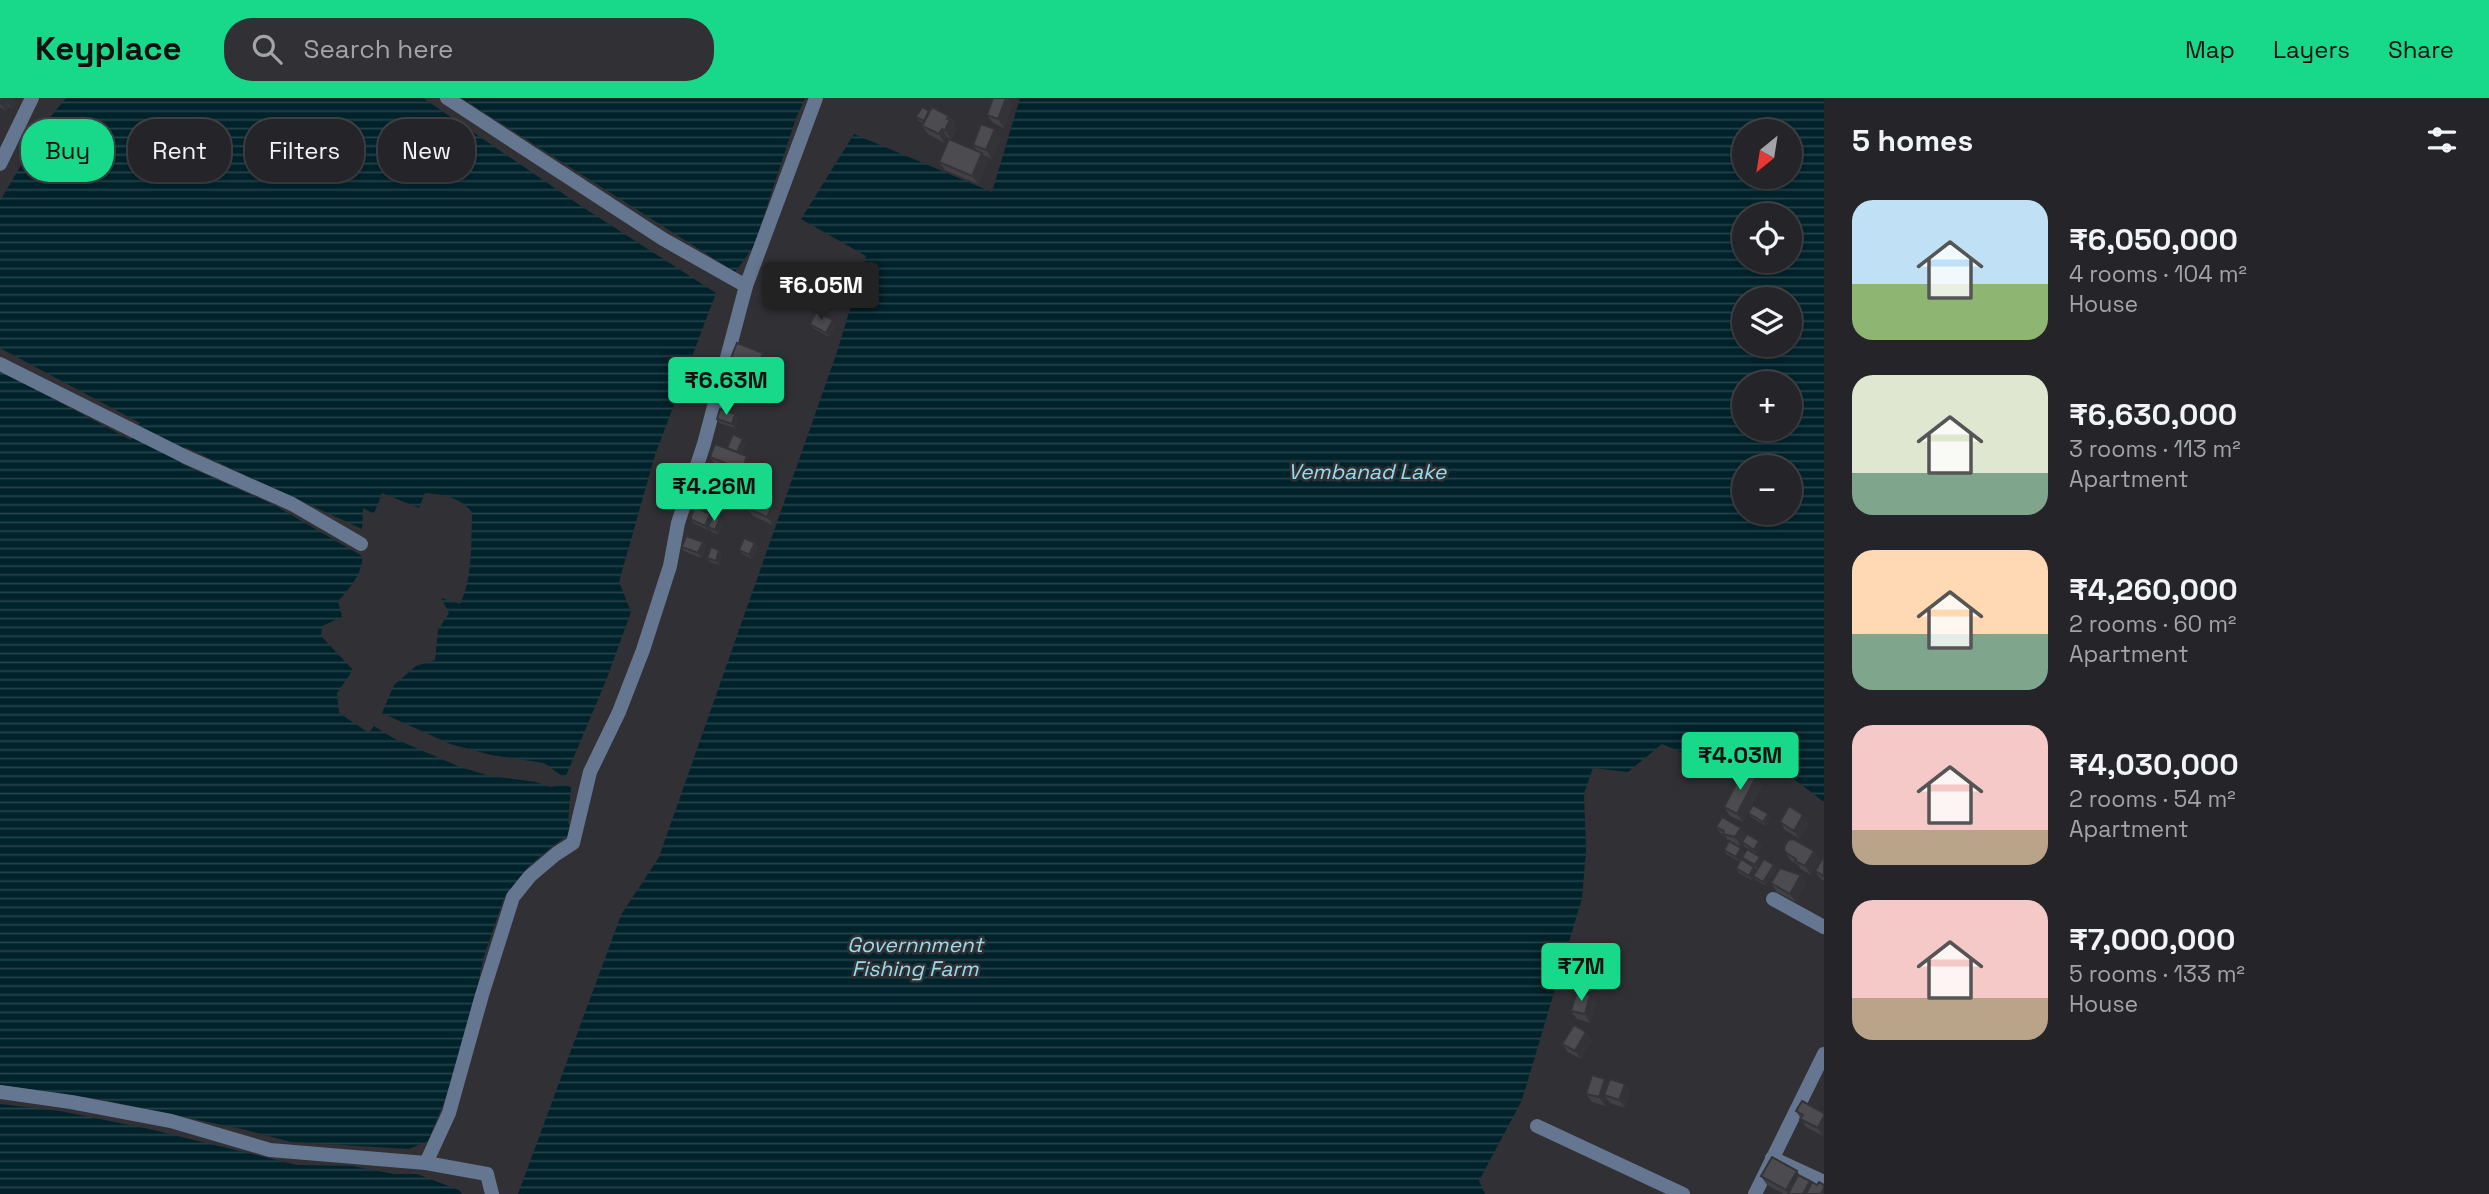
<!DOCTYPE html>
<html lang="en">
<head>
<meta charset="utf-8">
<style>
  :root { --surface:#252428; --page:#313034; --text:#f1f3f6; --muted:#a3a4a8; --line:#424145; --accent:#18d989 }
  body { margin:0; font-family:"Space Grotesk",sans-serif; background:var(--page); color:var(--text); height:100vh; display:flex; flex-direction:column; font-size:26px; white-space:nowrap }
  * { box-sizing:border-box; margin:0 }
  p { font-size:23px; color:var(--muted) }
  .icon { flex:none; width:38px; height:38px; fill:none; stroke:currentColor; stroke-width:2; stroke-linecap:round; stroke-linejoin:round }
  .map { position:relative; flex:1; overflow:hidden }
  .panel { display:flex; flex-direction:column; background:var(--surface); width:665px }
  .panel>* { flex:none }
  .top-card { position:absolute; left:21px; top:21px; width:665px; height:63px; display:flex; gap:14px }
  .needle { width:46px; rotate:210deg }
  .buttons { position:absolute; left:1732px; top:21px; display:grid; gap:14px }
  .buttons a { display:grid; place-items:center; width:70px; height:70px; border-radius:50%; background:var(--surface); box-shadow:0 2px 5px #0004,0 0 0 2px var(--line); font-size:35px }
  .price { position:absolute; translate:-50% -60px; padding:0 16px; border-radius:7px; background:var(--accent); color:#111; font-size:23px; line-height:46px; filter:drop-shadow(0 2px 4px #0008) }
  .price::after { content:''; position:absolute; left:50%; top:42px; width:21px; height:16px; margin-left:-10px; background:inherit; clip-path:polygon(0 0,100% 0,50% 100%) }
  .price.selected { background:#222; color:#fff }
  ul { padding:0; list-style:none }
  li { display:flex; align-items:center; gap:21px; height:175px; padding:0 28px }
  li span { display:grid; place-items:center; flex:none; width:196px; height:140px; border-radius:21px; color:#555 }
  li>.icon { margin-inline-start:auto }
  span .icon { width:84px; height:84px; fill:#fffc; stroke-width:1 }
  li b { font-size:30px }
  h2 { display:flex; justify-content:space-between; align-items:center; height:84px; padding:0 28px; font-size:30px }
  .pill { padding:0 24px; border-radius:28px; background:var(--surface); box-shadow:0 2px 5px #0004,0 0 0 2px var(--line); font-size:24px; line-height:63px }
  .pill.selected { background:var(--accent); color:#111 }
  header { display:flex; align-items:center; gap:42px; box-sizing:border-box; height:98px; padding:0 35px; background:var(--accent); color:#111 }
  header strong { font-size:33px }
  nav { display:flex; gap:38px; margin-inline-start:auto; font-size:24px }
  .search { width:490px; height:63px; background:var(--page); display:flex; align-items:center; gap:18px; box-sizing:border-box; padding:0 24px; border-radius:28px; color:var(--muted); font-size:26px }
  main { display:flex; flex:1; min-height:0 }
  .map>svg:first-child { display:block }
  .water { fill:url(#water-rules); fill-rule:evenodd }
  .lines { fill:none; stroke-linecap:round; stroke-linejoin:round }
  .street { stroke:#657690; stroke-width:14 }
  .wall { fill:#404045 }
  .shaded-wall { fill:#343438 }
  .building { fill:#4b4b50; stroke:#343438; stroke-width:2 }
  .labels { text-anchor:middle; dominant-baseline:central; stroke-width:5; stroke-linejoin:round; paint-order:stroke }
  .water-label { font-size:21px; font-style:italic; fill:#97dcee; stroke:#313035 }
</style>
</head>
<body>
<header>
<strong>Keyplace</strong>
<div class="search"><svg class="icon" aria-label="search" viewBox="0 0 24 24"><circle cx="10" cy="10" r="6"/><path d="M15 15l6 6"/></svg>Search here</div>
<nav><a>Map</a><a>Layers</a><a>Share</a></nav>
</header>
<main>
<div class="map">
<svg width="1824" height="1096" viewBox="0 0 1824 1096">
  <defs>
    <pattern id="water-rules" width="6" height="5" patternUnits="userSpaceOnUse" patternTransform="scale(1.75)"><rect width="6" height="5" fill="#00222a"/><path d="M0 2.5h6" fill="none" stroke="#254249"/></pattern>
  </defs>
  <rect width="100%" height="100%" fill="#313035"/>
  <g class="water">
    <path d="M66,0H423L581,108L716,195L655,357L619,484L631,514L607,580L565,680L544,665L491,657L450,646L382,615L394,587L416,568L435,562L438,532L449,515L441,500L460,506C473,479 471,444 472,414C459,399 445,397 425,395L419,410L382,395L374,416L363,410L362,431L185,349L180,365L274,407L362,458C364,473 349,492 338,503L342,519L322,528L321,538L353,572L337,595L339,615L369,635L374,628L393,640L460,669L490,678L536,684L551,689L562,686L571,689L568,724L572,736L569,740H564L554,747L529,768L504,800L483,861L471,924L443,1007L428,1043L409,1051L291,1044L246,1032L98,1001L0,987V273L131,342L140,325L0,250V103L47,23Z"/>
    <path d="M461,0H805L796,20L754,148L735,174Z"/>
    <path d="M1020,0H1824V704L1753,650L1740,647L1727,659L1736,678L1662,646L1628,674L1593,670L1584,695L1586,753L1582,800L1522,1002L1479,1083L1485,1096H518L621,817L659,759L837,254L866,158L801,121L854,36L992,94ZM1745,33H1790V79H1745ZM1745,117H1790V163H1745ZM1745,201H1790V247H1745ZM1745,285H1790V331H1745ZM1745,369H1790V415H1745Z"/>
    <path d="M0,1006L60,1013L145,1030L297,1067L352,1068L394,1076H417L459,1092L462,1096H0Z"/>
  </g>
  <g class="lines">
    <g class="street">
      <path d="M447,0L663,141L746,188"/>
      <path d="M0,66L32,0"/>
      <path d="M0,266L186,359L292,406L361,446"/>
      <path d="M1773,801L1824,829"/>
      <path d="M0,994L71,1004L171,1023L270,1052L426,1065L449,1015L482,897L513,799L530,778L556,756L573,745L590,674L619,614L643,552L670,468L678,425L704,346L746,188L816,0"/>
      <path d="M1537,1028L1683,1096"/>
      <path d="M1772,1060L1824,1084"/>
      <path d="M426,1065L487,1076L492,1096"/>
      <path d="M1755,1096L1824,956"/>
    </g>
  </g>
  <g class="wall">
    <path d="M0,0L16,5L12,11L9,9L6,13L0,9Z"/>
    <path d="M993,0H1007L1012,7L1004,30L993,25L987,17Z"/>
    <path d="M929,13L949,18L955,26L954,28L956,31L951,41L947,39L944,45L928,36L922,28L923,25L919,23L916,19Z"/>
    <path d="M1001,40L992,61L983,57L988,63L978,86L945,72L939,64L977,53L973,47Z"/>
    <path d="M810,226L836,227L829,239L813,230Z"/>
    <path d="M763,255L769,263L760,289L742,282L729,265Z"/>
    <path d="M735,316L738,320L735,330L719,325L717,321Z"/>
    <path d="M746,345L741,355L753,366L748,380L716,368L710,359L727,350Z"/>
    <path d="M742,386L737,397L723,392L721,388Z"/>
    <path d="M727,397L724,405L719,403L716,410L705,405L702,401Z"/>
    <path d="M772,408L778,416L773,427L753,418L747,410Z"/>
    <path d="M712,419L723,426L718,437L711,433L709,431L708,432L693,425L690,421Z"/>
    <path d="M703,444L706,449L701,460L684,453L682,449Z"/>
    <path d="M755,445L758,449L752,461L742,456L739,452Z"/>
    <path d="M719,452L722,456L719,467L710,464L707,460Z"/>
    <path d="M1762,687L1743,724L1730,718L1724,709Z"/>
    <path d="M1748,715L1771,720L1766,728L1751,719Z"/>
    <path d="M1780,724L1809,725L1800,741L1785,732Z"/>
    <path d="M1716,729L1746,737L1759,743L1762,747L1757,756L1745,749L1742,745L1741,748L1733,745L1741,750L1744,754L1739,763L1726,756L1724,752L1728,743L1726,739L1722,737Z"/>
    <path d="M1785,754L1820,761L1811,777L1801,771L1798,767L1791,763Z"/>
    <path d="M1824,758V783L1821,781L1815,773Z"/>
    <path d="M1760,759L1763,763L1774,767L1777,771L1766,788L1756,782L1754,779L1752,782L1739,775L1736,770L1744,763L1742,760Z"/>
    <path d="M1771,785H1806L1796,804L1777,794Z"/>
    <path d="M1590,897L1596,905L1590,925L1577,921L1571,913Z"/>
    <path d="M1586,934L1592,942L1581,961L1568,954L1562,946Z"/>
    <path d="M1608,986H1625L1630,994L1625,1010L1610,1005L1607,1001L1605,1008L1592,1004L1586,996Z"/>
    <path d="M1796,1013L1824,1015L1823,1038L1806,1029Z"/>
    <path d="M1800,1077L1812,1085L1817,1087L1824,1096H1784L1767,1087L1761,1078Z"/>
  </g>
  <g class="shaded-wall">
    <path d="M8,0H13L16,5L12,11L6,3Z"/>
    <path d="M1006,0L1012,7L1004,30L998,21Z"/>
    <path d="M4,1L9,9L6,13L0,5Z"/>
    <path d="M949,18L955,26L954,28L956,31L951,41L945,32Z"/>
    <path d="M942,31L947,39L944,45L939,36Z"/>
    <path d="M995,31L1001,40L992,61L986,52Z"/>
    <path d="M982,55L988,63L978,86L972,78Z"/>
    <path d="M833,222L836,227L829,239L826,235Z"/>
    <path d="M763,255L769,263L760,289L754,280Z"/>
    <path d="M735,316L738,320L735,330L732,326Z"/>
    <path d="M743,341L746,345L739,359L736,354Z"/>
    <path d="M747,358L753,366L748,380L742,372Z"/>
    <path d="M739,382L742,386L737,397L734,393Z"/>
    <path d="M725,393L727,397L724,405L721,401Z"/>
    <path d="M716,399L719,403L716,410L713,406Z"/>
    <path d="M772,408L778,416L773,427L767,419Z"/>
    <path d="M710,416L713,420L708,432L705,428Z"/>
    <path d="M720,421L723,426L718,437L715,432Z"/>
    <path d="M703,444L706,449L701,460L698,455Z"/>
    <path d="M755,445L758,449L752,461L749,457Z"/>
    <path d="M719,452L722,456L719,467L716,463Z"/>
    <path d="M1756,679L1762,687L1743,724L1737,716Z"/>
    <path d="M1768,716L1771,720L1766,728L1763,724Z"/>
    <path d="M1803,717L1809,725L1800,741L1794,733Z"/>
    <path d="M1741,730L1746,738L1741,748L1735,739Z"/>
    <path d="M1759,743L1762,747L1757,756L1754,752Z"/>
    <path d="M1741,750L1744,754L1739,763L1736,759Z"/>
    <path d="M1814,753L1820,761L1811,777L1805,768Z"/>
    <path d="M1760,759L1763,763L1758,772L1755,767Z"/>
    <path d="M1774,767L1777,771L1766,788L1763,784Z"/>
    <path d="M1754,769L1757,773L1752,782L1749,778Z"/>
    <path d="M1801,777L1806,785L1796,804L1790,796Z"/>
    <path d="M1590,897L1596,905L1590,925L1585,916Z"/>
    <path d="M1586,934L1592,942L1581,961L1575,953Z"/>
    <path d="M1605,981L1610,989L1604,997L1607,1001L1605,1008L1599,999Z"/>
    <path d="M1625,986L1630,994L1625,1010L1619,1002Z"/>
    <path d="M1824,1018V1037L1823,1038L1818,1030Z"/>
    <path d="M1797,1073L1802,1081L1789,1096L1786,1092Z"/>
    <path d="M1810,1083L1816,1091L1813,1096H1803Z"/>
  </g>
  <g class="building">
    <path d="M0,0H8L6,3L4,1L0,5Z"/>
    <path d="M993,0H1006L998,21L987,17Z"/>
    <path d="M922,9L929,13L924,23L916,19Z"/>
    <path d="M932,9L949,18L947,21L950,22L945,32L942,31L939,36L922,28Z"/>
    <path d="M981,26L995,31L986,52L973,47Z"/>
    <path d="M949,41L982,55L972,78L939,64Z"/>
    <path d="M816,214L833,222L826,235L810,226Z"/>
    <path d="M737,245L763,255L754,280L736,274L738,268L729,265Z"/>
    <path d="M720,311L735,316L732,326L717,321Z"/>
    <path d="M733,336L743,341L737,354L727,350Z"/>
    <path d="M715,346L747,358L742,372L710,359Z"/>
    <path d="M725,376L739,382L734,393L721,388Z"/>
    <path d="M708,386L725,393L721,401L716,399L713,406L702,401Z"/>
    <path d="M752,399L772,408L767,419L747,410Z"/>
    <path d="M695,409L710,416L705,428L690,421Z"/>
    <path d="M713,418L720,421L715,432L708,429Z"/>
    <path d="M686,438L703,444L698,455L682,449Z"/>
    <path d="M744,440L755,445L749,457L739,452Z"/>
    <path d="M711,449L719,452L716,463L707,460Z"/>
    <path d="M1743,673L1756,679L1737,716L1724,709Z"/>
    <path d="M1753,707L1768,716L1763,724L1748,715Z"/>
    <path d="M1789,708L1803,717L1794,733L1780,724Z"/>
    <path d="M1722,719L1741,730L1735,739L1723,736L1724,733L1716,729Z"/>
    <path d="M1747,736L1759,743L1754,752L1742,744Z"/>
    <path d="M1793,741L1814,753L1805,768L1795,763L1796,761L1785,754L1784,749L1788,742Z"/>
    <path d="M1729,743L1741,750L1736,759L1724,752Z"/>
    <path d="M1747,751L1760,759L1755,767L1742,760Z"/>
    <path d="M1824,758V778L1815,773Z"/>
    <path d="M1741,761L1754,769L1749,778L1736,770Z"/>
    <path d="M1764,761L1774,767L1763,784L1753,778Z"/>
    <path d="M1780,770L1801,777L1790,796L1771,785Z"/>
    <path d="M1577,893L1590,897L1585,916L1571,913Z"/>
    <path d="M1574,927L1586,934L1575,953L1562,946Z"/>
    <path d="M1592,977L1605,981L1599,999L1586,996Z"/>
    <path d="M1610,981L1625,986L1619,1002L1604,997Z"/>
    <path d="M1802,1003L1824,1015V1018L1818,1030L1800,1021L1803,1017L1796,1013Z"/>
    <path d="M1772,1059L1797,1073L1786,1092L1761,1078Z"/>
    <path d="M1798,1077L1810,1083L1803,1096H1788Z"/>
    <path d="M1812,1084L1817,1087L1819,1084L1824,1087V1090L1821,1096H1806Z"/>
  </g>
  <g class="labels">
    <g class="water-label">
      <text x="1367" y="373">Vembanad Lake</text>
      <text x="915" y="846">Governnment<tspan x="915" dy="24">Fishing Farm</tspan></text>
    </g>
  </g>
</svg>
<div class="buttons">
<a><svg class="needle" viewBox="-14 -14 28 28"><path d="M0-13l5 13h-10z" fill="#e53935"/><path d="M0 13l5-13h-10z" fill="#a3a4a8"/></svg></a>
<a><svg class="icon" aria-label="locate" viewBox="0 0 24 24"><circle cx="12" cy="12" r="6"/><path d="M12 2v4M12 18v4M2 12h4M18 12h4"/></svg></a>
<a><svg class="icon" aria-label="layers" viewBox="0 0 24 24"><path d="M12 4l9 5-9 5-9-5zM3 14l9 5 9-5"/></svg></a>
<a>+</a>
<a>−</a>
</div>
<b class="price selected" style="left:821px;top:224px">₹6.05M</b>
<b class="price" style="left:726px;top:319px">₹6.63M</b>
<b class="price" style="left:714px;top:425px">₹4.26M</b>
<b class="price" style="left:1740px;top:694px">₹4.03M</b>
<b class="price" style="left:1581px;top:905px">₹7M</b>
<div class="top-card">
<a class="pill selected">Buy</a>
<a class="pill">Rent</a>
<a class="pill">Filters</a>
<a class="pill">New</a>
</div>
</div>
<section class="panel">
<h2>5 homes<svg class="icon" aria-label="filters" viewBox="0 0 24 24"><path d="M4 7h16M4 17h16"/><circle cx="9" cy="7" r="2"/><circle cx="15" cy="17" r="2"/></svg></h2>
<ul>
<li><span style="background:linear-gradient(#bfe0f5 60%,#8fb573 0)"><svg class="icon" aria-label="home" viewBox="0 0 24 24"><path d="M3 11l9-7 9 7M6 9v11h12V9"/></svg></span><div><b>₹6,050,000</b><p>4 rooms · 104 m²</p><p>House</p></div></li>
<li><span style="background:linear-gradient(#dfe7d0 70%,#7fa58c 0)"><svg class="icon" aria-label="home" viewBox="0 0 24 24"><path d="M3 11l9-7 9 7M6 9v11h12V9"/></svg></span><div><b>₹6,630,000</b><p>3 rooms · 113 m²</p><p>Apartment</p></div></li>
<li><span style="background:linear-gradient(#ffd9b3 60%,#7fa58c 0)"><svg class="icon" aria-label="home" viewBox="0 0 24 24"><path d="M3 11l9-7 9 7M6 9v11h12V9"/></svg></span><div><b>₹4,260,000</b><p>2 rooms · 60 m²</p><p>Apartment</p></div></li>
<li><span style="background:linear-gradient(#f6c9c9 75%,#b9a48a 0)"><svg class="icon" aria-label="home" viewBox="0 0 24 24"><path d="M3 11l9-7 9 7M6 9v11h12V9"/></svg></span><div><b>₹4,030,000</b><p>2 rooms · 54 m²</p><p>Apartment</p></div></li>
<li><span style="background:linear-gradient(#f6c9c9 70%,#b9a48a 0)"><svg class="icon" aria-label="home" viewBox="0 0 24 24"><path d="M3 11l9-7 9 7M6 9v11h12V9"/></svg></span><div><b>₹7,000,000</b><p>5 rooms · 133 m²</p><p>House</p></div></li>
</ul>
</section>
</main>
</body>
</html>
